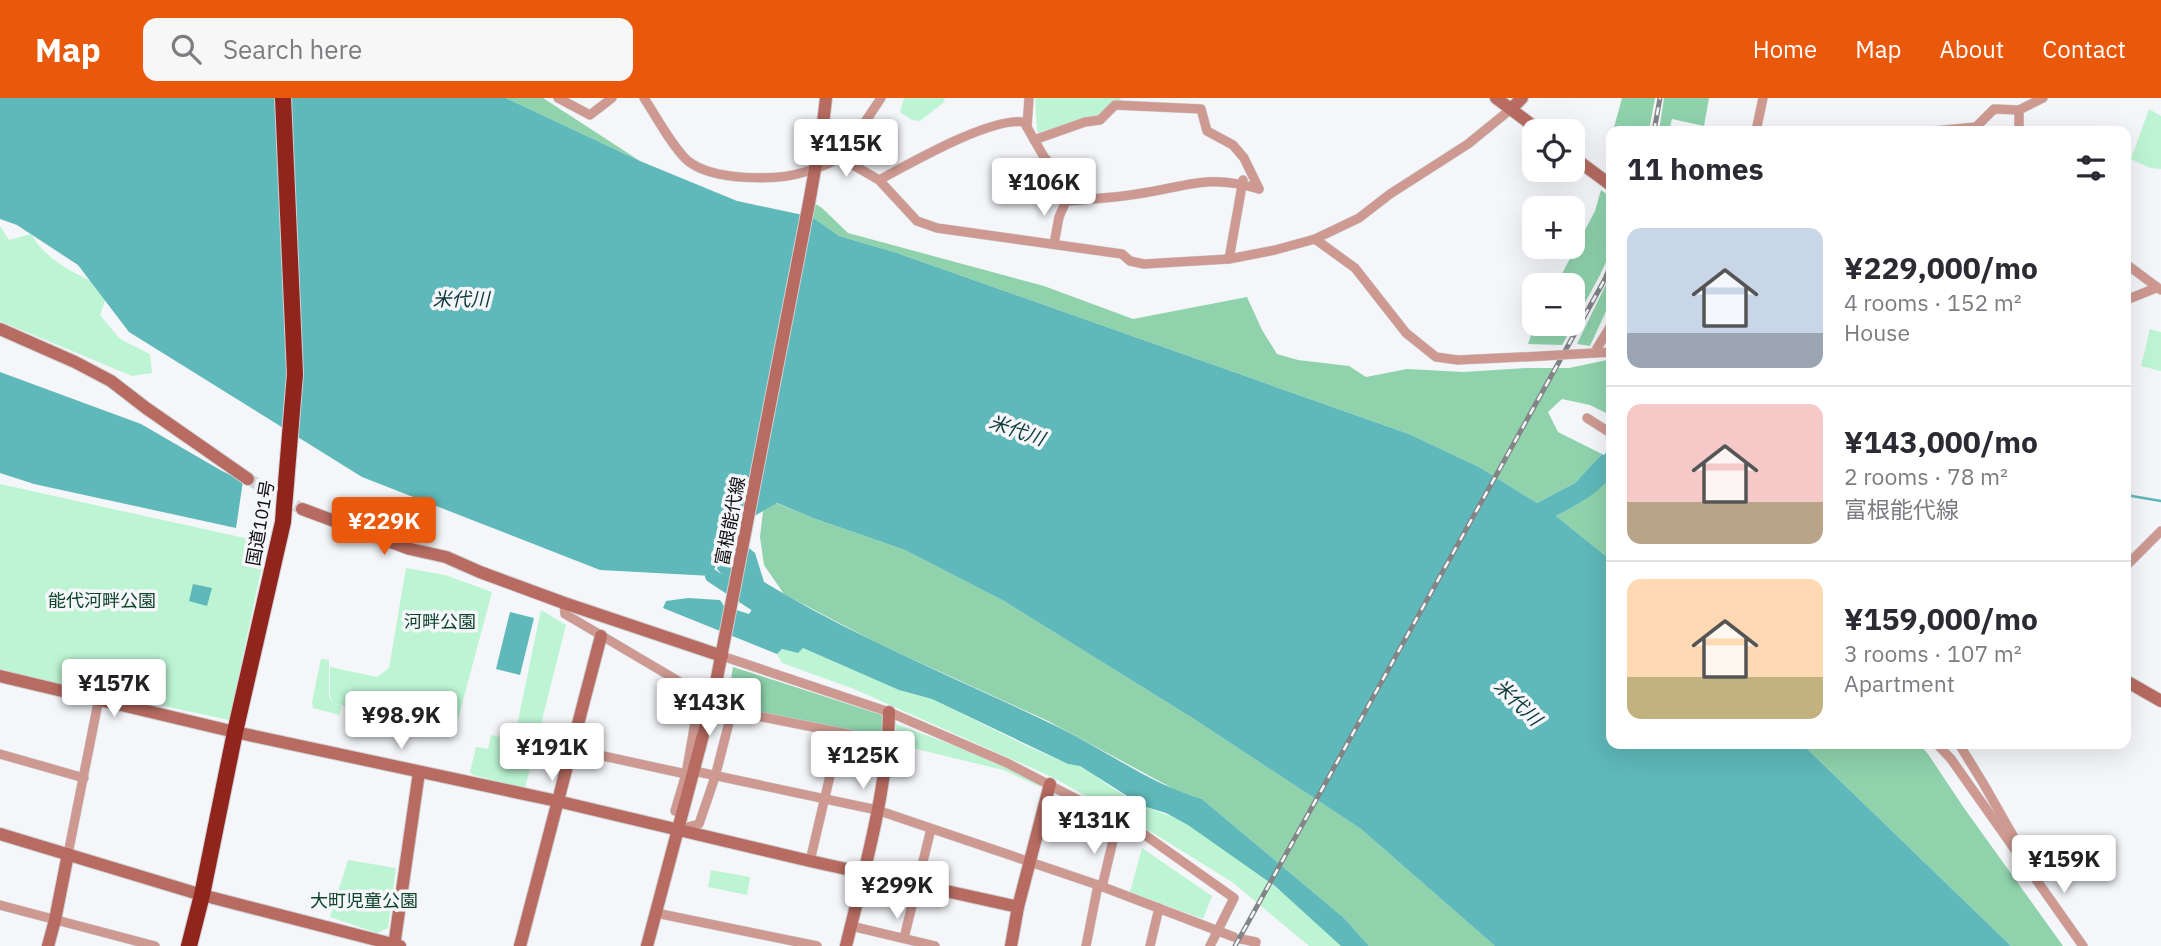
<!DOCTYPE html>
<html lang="en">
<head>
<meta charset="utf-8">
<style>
  :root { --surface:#fff; --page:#f7f7f7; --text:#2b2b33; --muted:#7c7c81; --line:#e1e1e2; --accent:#ea580c }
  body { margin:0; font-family:"IBM Plex Sans","Noto Sans JP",sans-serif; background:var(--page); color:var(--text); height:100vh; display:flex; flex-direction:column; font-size:26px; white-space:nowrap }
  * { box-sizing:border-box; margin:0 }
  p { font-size:23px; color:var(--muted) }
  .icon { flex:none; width:38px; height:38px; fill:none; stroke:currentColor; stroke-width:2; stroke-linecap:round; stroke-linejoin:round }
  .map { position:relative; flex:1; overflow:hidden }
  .panel { position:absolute; left:1606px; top:28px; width:525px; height:623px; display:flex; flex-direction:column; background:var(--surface); border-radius:14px; box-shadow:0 7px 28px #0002 }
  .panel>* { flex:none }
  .buttons { position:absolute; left:1522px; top:21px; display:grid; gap:14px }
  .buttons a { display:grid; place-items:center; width:63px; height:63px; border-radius:14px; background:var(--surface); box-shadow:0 7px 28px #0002; font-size:35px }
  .price { position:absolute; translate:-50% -60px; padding:0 16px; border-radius:7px; background:#fff; color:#222; font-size:23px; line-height:46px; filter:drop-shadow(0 2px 4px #0008) }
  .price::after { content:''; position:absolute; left:50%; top:42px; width:21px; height:16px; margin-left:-10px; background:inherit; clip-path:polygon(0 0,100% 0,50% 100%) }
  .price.current { background:var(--accent); color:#fff }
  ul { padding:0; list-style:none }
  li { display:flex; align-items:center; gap:21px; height:175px; padding:0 21px }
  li+li { border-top:2px solid var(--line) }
  li span { display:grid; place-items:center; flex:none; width:196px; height:140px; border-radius:14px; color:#555 }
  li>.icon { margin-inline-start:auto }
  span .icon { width:84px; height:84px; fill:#fffc; stroke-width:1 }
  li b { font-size:30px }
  h2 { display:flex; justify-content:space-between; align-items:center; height:84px; padding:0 21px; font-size:30px }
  header { display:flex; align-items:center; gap:42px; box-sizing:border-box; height:98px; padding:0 35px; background:var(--accent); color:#fff }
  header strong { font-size:33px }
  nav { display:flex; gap:38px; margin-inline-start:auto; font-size:24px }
  .search { width:490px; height:63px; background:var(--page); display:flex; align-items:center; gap:18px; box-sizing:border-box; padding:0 24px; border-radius:14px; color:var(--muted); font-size:26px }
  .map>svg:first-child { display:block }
  .green { fill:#bdf5d4 }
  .forest { fill:#8fd2ac }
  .water { fill:#5fb8b9 }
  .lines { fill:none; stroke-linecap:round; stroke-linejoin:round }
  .stream { stroke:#5fb8b9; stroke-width:2.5 }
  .river { stroke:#5fb8b9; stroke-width:14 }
  .secondary-tunnel { stroke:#d2d3d6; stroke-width:12; stroke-dasharray:12 6; stroke-linecap:butt }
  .street-casing { stroke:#cfd1d4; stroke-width:10 }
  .secondary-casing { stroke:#cfd1d4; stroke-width:14 }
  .highway-casing { stroke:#cfd1d4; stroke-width:18 }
  .street { stroke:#ce9991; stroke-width:9 }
  .secondary { stroke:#b76b61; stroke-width:12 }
  .highway { stroke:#91251e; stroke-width:16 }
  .rail-casing { stroke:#838486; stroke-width:5 }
  .rail { stroke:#f4f6f9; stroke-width:2.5; stroke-dasharray:8; stroke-linecap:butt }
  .street-bridge-casing { stroke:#cfd1d4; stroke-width:10; stroke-linecap:butt }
  .secondary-bridge-casing { stroke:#cfd1d4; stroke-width:14; stroke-linecap:butt }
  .highway-bridge-casing { stroke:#cfd1d4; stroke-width:18; stroke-linecap:butt }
  .street-bridge { stroke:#ce9991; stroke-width:9 }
  .secondary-bridge { stroke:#b76b61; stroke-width:12 }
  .highway-bridge { stroke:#91251e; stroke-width:16 }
  .labels { text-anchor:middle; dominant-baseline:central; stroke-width:7; stroke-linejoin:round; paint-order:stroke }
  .street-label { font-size:18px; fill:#0e0e0f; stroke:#f4f6f9 }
  .park-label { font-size:18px; fill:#0f432b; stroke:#f4f6f9 }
  .water-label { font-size:19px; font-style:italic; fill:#0c3839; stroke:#f4f6f9 }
</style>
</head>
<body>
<header>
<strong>Map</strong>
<div class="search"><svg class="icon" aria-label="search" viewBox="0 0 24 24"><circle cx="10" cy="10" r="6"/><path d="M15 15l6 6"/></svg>Search here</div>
<nav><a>Home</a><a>Map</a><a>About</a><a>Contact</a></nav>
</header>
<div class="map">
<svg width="2161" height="848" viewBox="0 0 2161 848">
  <rect width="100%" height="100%" fill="#f4f6f9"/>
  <g class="green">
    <path d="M904,0H945L943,5L920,23L912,22L900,14Z"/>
    <path d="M1035,0H1121L1120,6L1099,19L1080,21L1041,39L1037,32Z"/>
    <path d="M2149,11L2161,18V71L2150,70L2131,61Z"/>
    <path d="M0,128L9,142L31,136C45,162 77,177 104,189L106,200L100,217L120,241L150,256L152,275L132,278L0,223Z"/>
    <path d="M2150,231L2161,234V273L2141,268Z"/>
    <path d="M0,386L267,445L229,622L0,573Z"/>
    <path d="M406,470L445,477L492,494L457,625L423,618L420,633L353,620L354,610L387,618L400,617H388L336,606L341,608L340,617L313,610L312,604L321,561L329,562V600L334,605L330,599V569L377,579L389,570Z"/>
    <path d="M541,512L566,527L525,690L473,677L470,674L476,649L488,651L491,637L514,642Z"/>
    <path d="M803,550L899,592L932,601L1027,648L1068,666L1080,668C1100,681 1123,699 1144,708C1160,715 1174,718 1189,727C1244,762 1295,802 1341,848H1309L1232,784L1153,735L1052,679L854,591L782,565L777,556L782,551L798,555Z"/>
    <path d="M896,626L974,655L1045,687V691L1003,672L896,646Z"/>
    <path d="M1142,750L1212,798L1203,821L1130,794Z"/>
    <path d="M348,762L396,770L388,830L377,835L330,819Z"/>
    <path d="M711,772L750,779L747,797L708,789Z"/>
  </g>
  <g class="forest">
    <path d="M506,0H543L640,63L508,1Z"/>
    <path d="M1622,0H1655L1649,33H1613Z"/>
    <path d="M1664,0H1709L1704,28L1672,21L1669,33H1659Z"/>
    <path d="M1601,92L1612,100V151L1600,177L1562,247L1528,246L1535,226H1573V187H1556L1595,113Z"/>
    <path d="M814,105L822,110L848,135L1044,188L1133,221L1247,199L1262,232L1277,256L1298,262L1349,268L1366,279L1407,271L1463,274L1528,270H1569L1612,261V318L1590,307L1562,301L1548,314L1558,334L1602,356L1575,385L1537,405L1479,369L1409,336L894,154L839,138L812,119Z"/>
    <path d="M1612,174V200L1590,248L1577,246Z"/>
    <path d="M1612,374V463L1556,418C1583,404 1593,398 1612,374Z"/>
    <path d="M776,405L813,420L905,452L1004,503L1194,621L1361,731L1495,848H1369L1344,820L1202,701L1181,695L1048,623L879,546L784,496L764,467L760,439L763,413Z"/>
    <path d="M733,569L885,618L884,642L737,609L728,600Z"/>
    <path d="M1802,646H1919L1928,656L1964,710L2063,848H2011Z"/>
  </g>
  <g class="water">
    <path d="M0,0H506L640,63L737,103L812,119L839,138L894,154L1409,336L1479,369L1537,405L1575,385L1602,356L1604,357L1610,349L1612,350C1612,357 1613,366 1612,373C1607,392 1573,409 1556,418L1612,463V646H1802L2011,848H1495L1361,731L1194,621L1004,503L905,452L813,420L777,405L728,433L755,455L764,484C858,541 961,582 1060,630C1107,653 1152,687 1202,701L1344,820L1369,848H1341L1275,788L1188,727L1166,715L1143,708L1080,668L1068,666L932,601L899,592L803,550L798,555L782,551L777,556L663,510L666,503L688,500L720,502L724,508L749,516L753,510L752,499L727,482L717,471L723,447L712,478L600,472L362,379L129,234L78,167L17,127L0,121Z"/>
    <path d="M0,274L141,326L222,373L243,383L236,430L34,386L0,375Z"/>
    <path d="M193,486L212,490L207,508L189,503Z"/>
    <path d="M510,514L534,520L520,577L496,571Z"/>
  </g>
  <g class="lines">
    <path class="stream" d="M2126,397L2161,403"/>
    <path class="river" d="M712,478L767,514"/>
    <path class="secondary-tunnel" d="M248,381L302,411"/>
    <g class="street-casing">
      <g id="street">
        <path d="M558,0L590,17L612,0"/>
        <path d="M644,0C656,18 673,50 688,63C713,83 776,83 805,74C817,71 829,65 841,60L879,82L917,123L937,130L1122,156L1130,163L1144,166L1229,161L1275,152L1315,141L1359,120L1390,96L1468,46L1511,11"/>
        <path d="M1027,29L1029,0"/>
        <path d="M1756,33L1763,0"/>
        <path d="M1934,33L1976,29L1994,11L2019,12L2043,0"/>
        <path d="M2019,33V12"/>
        <path d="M1034,42L1085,24L1100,22L1115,7L1201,11L1207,33L1233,47L1244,60L1259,91"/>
        <path d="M841,60L881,0"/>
        <path d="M879,82C911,65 990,19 1024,24L1044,59L1058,74L1068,92L1066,103L1059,119L1054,146"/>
        <path d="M1066,103C1090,101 1113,100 1137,96C1186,89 1208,75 1259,91"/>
        <path d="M1315,141L1355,170L1406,235L1436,259L1458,262L1543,258"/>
        <path d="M1229,161L1243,82"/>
        <path d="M2126,166L2161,192"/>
        <path d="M2126,202L2156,190"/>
        <path d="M1594,255L1612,226"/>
        <path d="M1594,255L1612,254"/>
        <path d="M1587,320L1612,336"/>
        <path d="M2126,468L2161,433"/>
        <path d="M564,505L565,516L702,597"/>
        <path d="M722,558L889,614L1007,665L1142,735L1234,800L1210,848"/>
        <path d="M726,609L732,613L888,644"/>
        <path d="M1937,646L1951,661L2083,848"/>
        <path d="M1959,646L1983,685L2016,743L2019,754"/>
        <path d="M571,651L686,676L700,596"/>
        <path d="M0,656L84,680"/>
        <path d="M694,673L877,712L1098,787L1234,839"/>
        <path d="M675,713L686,676"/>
        <path d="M680,731L699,726L715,679L732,613"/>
        <path d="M68,756L99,600"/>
        <path d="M810,763L840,635"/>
        <path d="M1102,789L1115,734"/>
        <path d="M0,807L155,848"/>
        <path d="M656,815L817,848"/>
        <path d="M851,828L935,848"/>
        <path d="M904,840L931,731"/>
        <path d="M1241,841L1256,844L1255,848"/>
        <path d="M1086,848L1098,787"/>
        <path d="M1150,848L1159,810"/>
      </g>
    </g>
    <g class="secondary-casing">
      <g id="secondary">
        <path d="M1496,0L1540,33"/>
        <path d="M1511,11L1522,0"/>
        <path d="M1573,59L1612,88"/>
        <path d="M0,231L75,264L111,283L146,310L248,381"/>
        <path d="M302,411L410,451L446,459L480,474L564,505L722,558"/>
        <path d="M0,578L235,634L557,703L810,763L1018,809"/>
        <path d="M2126,583L2161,603"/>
        <path d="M715,590L809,105L823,26L826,0"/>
        <path d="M0,736L202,797L400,848"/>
        <path d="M48,848L55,822L68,756"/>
        <path d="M394,848L419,674"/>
        <path d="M520,848L601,538"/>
        <path d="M647,848L707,622"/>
        <path d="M846,848C864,774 888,690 889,614"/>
        <path d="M1011,848L1018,809L1050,686"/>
      </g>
    </g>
    <g class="highway-casing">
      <path id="highway" d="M189,848L202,797L235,634L283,424L284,410"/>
    </g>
    <use href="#street" class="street"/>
    <use href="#secondary" class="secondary"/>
    <use href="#highway" class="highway"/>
    <g class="rail-casing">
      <g id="rail">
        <path d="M1654,33L1660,0"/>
        <path d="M1235,848L1605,181L1612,164"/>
      </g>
    </g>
    <use href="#rail" class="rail"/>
    <g class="street-bridge-casing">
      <path id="street-bridge" d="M1543,258L1594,255"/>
    </g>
    <g class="secondary-bridge-casing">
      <path id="secondary-bridge" d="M707,622L715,590"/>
    </g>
    <g class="highway-bridge-casing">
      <path id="highway-bridge" d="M283,0L295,276L284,410"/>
    </g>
    <use href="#street-bridge" class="street-bridge"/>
    <use href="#secondary-bridge" class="secondary-bridge"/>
    <use href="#highway-bridge" class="highway-bridge"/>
  </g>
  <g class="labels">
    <g class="street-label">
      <text transform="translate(730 423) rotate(-79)">富根能代線</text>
      <text transform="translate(260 425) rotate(-80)">国道101号</text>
    </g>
    <g class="park-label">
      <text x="102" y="502">能代河畔公園</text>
      <text x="440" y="523">河畔公園</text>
      <text x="364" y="802">大町児童公園</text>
    </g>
    <g class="water-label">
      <text x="461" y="201">米代川</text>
      <text transform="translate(1017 332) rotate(19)">米代川</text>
      <text transform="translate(1518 604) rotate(44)">米代川</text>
    </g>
  </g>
</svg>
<div class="buttons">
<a><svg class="icon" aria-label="locate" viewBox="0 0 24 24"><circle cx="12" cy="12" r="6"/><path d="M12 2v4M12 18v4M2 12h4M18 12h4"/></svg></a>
<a>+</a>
<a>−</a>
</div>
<b class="price" style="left:846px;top:81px">¥115K</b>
<b class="price" style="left:1044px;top:120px">¥106K</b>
<b class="price current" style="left:384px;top:459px">¥229K</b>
<b class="price" style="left:114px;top:621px">¥157K</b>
<b class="price" style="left:709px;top:640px">¥143K</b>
<b class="price" style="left:401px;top:653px">¥98.9K</b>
<b class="price" style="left:552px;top:685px">¥191K</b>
<b class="price" style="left:863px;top:693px">¥125K</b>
<b class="price" style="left:1094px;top:758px">¥131K</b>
<b class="price" style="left:2064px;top:797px">¥159K</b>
<b class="price" style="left:897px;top:823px">¥299K</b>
<section class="panel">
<h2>11 homes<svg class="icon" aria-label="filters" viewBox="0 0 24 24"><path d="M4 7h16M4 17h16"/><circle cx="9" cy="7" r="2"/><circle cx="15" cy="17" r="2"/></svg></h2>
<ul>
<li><span style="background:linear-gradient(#c9d6e8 75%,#9aa5b1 0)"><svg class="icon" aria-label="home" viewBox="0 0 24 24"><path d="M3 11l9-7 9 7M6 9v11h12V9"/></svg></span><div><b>¥229,000/mo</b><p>4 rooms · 152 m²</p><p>House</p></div></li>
<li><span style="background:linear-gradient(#f6c9c9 70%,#b9a48a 0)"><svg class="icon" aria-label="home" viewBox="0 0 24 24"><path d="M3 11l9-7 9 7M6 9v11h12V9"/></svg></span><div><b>¥143,000/mo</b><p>2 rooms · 78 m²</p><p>富根能代線</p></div></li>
<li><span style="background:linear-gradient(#ffd9b3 70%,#c2b280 0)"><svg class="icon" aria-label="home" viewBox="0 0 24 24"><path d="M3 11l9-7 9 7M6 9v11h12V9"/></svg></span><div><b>¥159,000/mo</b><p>3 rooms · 107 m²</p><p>Apartment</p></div></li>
</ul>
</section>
</div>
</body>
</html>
